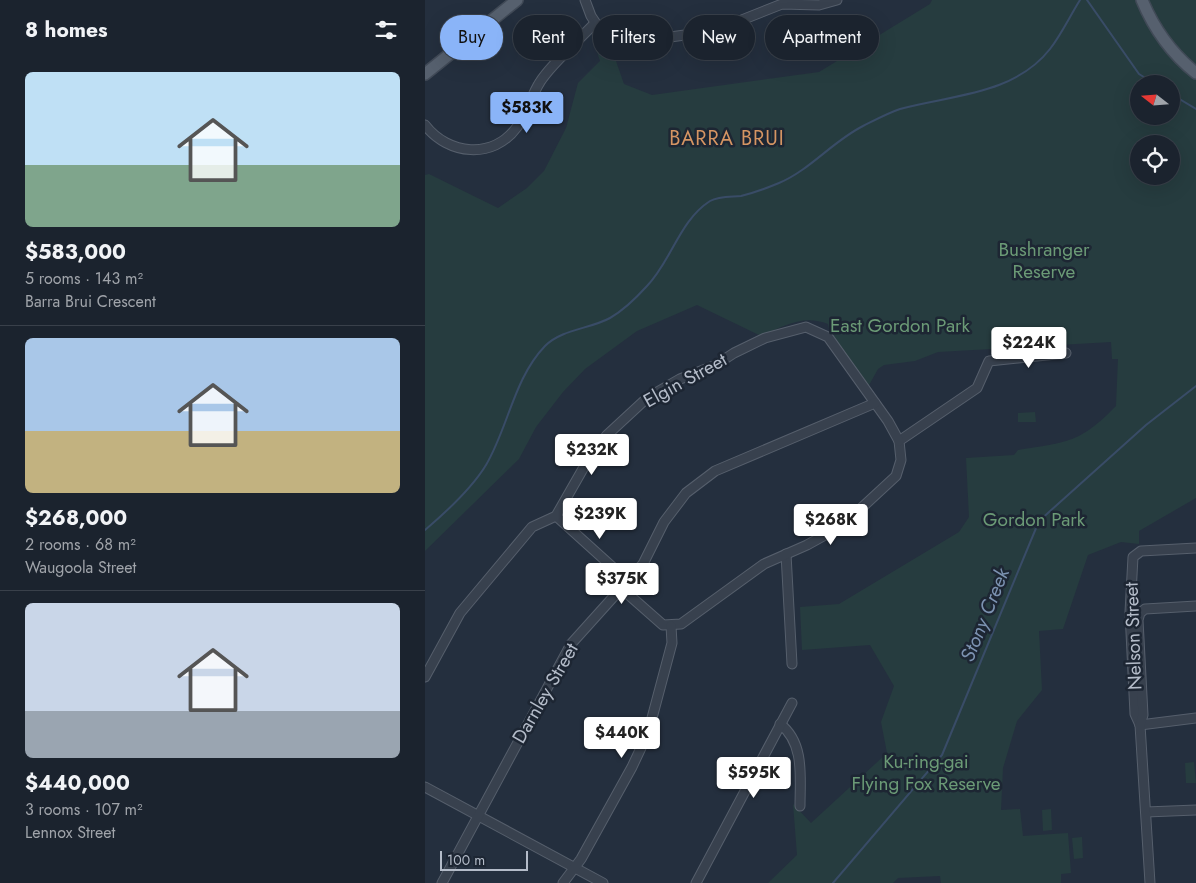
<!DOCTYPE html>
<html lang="en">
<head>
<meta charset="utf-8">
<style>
  :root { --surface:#1b232e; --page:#282f3a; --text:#f1f3f6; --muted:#a0a4aa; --line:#39404a; --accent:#8ab4f8 }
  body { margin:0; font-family:Jost,sans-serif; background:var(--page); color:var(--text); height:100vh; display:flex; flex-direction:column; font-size:19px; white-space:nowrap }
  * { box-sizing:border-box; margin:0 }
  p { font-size:16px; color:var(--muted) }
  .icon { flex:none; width:28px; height:28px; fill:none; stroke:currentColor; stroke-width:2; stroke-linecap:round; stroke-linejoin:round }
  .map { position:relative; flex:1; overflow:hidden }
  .panel { display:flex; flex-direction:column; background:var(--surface); width:425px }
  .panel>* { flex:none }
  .banner { position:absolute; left:15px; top:15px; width:475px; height:45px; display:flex; gap:10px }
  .needle { width:32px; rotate:287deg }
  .controls { position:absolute; left:705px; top:75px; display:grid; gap:10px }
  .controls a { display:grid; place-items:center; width:50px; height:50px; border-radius:50%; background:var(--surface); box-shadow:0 5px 20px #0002,0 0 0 1px var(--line); font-size:25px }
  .scale { position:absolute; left:15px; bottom:12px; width:88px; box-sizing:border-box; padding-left:5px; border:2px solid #b4bcc9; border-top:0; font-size:14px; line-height:18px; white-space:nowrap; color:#b4bcc9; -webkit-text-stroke:4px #1d2633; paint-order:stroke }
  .price { position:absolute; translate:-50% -42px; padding:0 11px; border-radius:5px; background:#fff; color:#222; font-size:16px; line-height:32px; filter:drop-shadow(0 1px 2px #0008) }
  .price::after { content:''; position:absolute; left:50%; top:30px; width:15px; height:11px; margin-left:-8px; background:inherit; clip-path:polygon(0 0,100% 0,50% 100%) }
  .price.current { background:var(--accent); color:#111 }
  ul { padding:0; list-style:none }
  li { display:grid; align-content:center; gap:10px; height:265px; padding:0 25px }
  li+li { border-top:1px solid var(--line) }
  li span { display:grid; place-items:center; height:155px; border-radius:8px; color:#555 }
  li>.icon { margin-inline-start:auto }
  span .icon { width:90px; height:90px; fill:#fffc; stroke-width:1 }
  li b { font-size:21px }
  h2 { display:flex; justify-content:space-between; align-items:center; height:60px; padding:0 25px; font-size:21px }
  .pill { padding:0 18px; border-radius:22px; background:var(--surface); box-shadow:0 5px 20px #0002,0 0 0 1px var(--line); font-size:18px; line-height:45px }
  .pill.current { background:var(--accent); color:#111 }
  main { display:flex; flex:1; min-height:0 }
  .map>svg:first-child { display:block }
  .green { fill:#263c3f; fill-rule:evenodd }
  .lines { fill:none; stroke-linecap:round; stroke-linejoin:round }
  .stream { stroke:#394c67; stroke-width:2 }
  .minor-casing { stroke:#565f6c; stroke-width:11 }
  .major-casing { stroke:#414a57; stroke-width:14 }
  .minor { stroke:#38414e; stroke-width:9 }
  .major { stroke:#56606e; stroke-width:11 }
  .labels { text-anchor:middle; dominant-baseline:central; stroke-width:5; stroke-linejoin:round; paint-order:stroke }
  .park-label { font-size:19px; fill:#6b9a76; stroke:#1d2633 }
  .street-label { font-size:19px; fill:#b4bcc9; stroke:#1d2633 }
  .neighbourhood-label { font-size:20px; letter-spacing:1px; fill:#d59563; stroke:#1d2633 }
  .water-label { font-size:20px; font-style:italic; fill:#7c92b1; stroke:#1d2633 }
</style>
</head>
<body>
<main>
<section class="panel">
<h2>8 homes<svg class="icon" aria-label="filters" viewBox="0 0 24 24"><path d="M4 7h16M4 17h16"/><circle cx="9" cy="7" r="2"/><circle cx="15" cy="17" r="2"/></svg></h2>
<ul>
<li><span style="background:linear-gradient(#bfe0f5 60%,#7fa58c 0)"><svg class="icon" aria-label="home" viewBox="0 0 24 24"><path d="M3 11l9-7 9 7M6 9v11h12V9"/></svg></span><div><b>$583,000</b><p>5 rooms · 143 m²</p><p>Barra Brui Crescent</p></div></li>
<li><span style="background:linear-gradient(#a9c7e8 60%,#c2b280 0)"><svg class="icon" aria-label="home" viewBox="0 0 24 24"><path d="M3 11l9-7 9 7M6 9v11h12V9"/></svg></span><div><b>$268,000</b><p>2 rooms · 68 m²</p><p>Waugoola Street</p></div></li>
<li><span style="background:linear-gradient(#c9d6e8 70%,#9aa5b1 0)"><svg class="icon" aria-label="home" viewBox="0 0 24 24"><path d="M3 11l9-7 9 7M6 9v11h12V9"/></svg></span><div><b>$440,000</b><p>3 rooms · 107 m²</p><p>Lennox Street</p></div></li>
</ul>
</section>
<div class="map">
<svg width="771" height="883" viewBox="0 0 771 883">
  <rect width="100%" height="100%" fill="#242f3e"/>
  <g class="green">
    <path d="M507,0H771V498L714,531V544L696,542L663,555L638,629L614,631L617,690L592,721L578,768L576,810L595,809L598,836L643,833L646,873L636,874V883H516L515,876L473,878L468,883H343L372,855L368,804L386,823L462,753L456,722L469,686L445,645L377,650L375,607L414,604L534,532L544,517L541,458L589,455L593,450C643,442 655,443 691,406L693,359H687L686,342L513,352L490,361L459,365L453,369L443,387L406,337L403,324C378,314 359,326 336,336L272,305L212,331L160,369L138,392L111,427L94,459L0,551V175L4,174L73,208L102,188L119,171L141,128L153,83L175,61L169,42L184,41L199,84L227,95L394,72L505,4ZM714,84H746V116H714ZM714,144H746V176H714Z"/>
    <path d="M610,412L611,422H593V413Z"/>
    <path d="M769,762L771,783H761L760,763Z"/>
    <path d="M626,809L627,830L618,831L617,810Z"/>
    <path d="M657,837L658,858L649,859L647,838Z"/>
  </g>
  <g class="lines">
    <g class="stream">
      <path d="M662,0L714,74L730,84"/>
      <path d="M746,94L771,109"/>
      <path d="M0,530C20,513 47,488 61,465C83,428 89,378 120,346C137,329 165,329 185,318C199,310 212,297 222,286C247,260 254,221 285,201C294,196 306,197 316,196C328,193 342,188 354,183C385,170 408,141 438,126C450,120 463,113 475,109C526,95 589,95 625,49C636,35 645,16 655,0"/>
      <path d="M408,883L517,755L614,521L721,425L771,386"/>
    </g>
    <g class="minor-casing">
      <g id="minor">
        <path d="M160,0L166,16L174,28L216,41L289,31L357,4L394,5L412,0"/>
        <path d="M0,125C23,155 68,160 92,127C102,113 106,96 115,82C126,64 155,39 170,23"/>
        <path d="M131,516L203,581"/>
        <path d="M361,554L367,664"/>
        <path d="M196,588L238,625L256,624L339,564L382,545L418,525L471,476L476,460L474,441L552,388L564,361L641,353"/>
        <path d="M0,677L35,613L107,527L131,516L159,467L182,435L222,398L255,379L289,366L309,353L340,338L381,327L403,337L463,421L474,441"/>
        <path d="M355,724C380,743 375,778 375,806"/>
        <path d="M715,725L710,714L705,612L708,557L716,551L771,548"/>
        <path d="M715,725L771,718"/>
        <path d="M0,787L178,883"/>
        <path d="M721,812L771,810"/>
        <path d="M17,883L146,644L218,564L239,522L261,493L290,471L450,403"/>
        <path d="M138,883L156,859L207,767L223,733L247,643L246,626"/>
        <path d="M271,883L367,703"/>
        <path d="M725,883L715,725L718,715L713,620L715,613L720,609L771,606"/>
      </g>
    </g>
    <g class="major-casing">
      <g id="major">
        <path d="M717,0C729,29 747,54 771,73"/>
        <path d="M0,74L92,0"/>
      </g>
    </g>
    <use href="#minor" class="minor"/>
    <use href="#major" class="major"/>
  </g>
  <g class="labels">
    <g class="park-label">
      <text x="619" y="249">Bushranger<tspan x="619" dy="22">Reserve</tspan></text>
      <text x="475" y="325">East Gordon Park</text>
      <text x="609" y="519">Gordon Park</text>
      <text x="501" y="761">Ku-ring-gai<tspan x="501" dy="22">Flying Fox Reserve</tspan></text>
    </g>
    <g class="street-label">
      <text transform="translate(260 380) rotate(-29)">Elgin Street</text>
      <text transform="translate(708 636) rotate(-92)">Nelson Street</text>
      <text transform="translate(120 693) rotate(-60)">Darnley Street</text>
    </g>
    <g class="neighbourhood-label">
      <text x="302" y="138">BARRA BRUI</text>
    </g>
    <g class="water-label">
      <text transform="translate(560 615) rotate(-68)">Stony Creek</text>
    </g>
  </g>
</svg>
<div class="controls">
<a><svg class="needle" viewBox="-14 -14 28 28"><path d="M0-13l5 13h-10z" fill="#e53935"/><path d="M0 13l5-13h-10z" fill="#a0a4aa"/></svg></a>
<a><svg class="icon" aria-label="locate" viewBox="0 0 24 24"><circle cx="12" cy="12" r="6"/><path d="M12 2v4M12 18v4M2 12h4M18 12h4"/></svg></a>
</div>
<div class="scale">100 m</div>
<b class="price current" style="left:102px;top:134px">$583K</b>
<b class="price" style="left:604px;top:369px">$224K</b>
<b class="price" style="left:167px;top:476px">$232K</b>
<b class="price" style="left:175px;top:540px">$239K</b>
<b class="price" style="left:406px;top:546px">$268K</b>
<b class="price" style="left:197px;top:605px">$375K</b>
<b class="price" style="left:197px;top:759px">$440K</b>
<b class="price" style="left:329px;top:799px">$595K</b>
<div class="banner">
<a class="pill current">Buy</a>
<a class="pill">Rent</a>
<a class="pill">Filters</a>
<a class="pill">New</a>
<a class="pill">Apartment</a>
</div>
</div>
</main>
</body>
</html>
